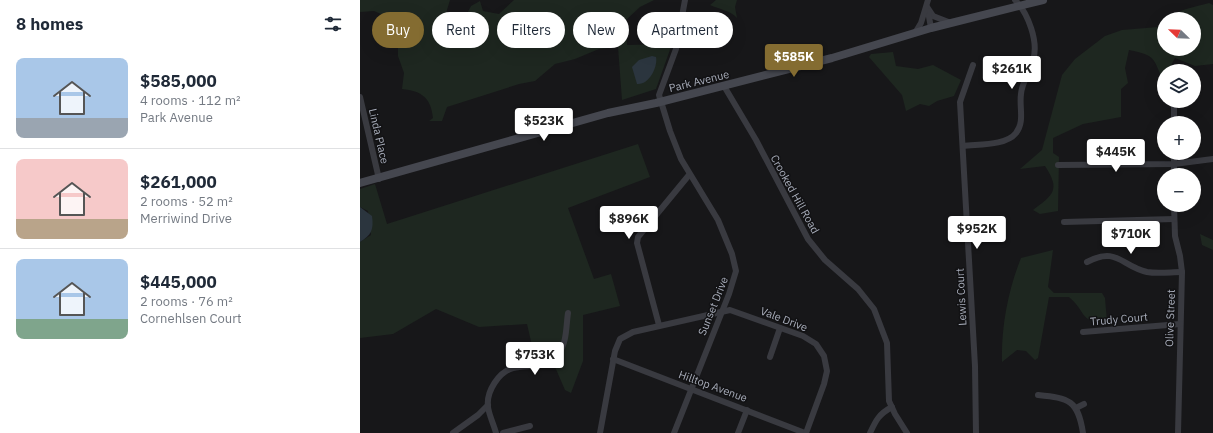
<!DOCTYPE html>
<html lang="en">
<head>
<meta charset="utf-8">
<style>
  :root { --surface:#fff; --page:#f2f2f3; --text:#1f2937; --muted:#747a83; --line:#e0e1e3; --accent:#846c31 }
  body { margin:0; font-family:"IBM Plex Sans",sans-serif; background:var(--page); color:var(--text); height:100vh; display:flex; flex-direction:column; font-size:15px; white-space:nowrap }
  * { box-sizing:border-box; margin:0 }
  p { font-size:13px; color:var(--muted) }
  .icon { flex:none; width:22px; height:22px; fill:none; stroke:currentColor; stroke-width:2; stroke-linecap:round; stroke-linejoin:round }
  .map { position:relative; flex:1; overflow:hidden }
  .drawer { display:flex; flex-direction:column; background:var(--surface); width:360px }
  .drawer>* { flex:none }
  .banner { position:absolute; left:12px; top:12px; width:380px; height:36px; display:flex; gap:8px }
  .needle { width:26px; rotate:293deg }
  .tools { position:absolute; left:797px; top:12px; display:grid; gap:8px }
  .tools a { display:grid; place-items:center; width:44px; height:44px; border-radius:50%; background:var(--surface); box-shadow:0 4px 16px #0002; font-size:20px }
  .price { position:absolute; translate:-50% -34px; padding:0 9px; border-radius:4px; background:#fff; color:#222; font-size:13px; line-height:26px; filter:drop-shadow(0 1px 2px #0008) }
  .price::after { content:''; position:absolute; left:50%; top:24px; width:12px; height:9px; margin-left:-6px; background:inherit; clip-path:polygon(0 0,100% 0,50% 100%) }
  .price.current { background:var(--accent); color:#fff }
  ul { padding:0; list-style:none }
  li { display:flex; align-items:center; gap:12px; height:100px; padding:0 16px }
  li+li { border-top:1px solid var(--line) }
  li span { display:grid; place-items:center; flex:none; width:112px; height:80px; border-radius:8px; color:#555 }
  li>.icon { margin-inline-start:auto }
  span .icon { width:48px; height:48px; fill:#fffc; stroke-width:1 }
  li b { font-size:17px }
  h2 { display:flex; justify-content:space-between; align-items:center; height:48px; padding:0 16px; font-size:17px }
  .tag { padding:0 14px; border-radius:18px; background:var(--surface); box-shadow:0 4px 16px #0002; font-size:14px; line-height:36px }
  .tag.current { background:var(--accent); color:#fff }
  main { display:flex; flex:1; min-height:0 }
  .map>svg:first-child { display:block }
  .green { fill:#1e2720 }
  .water { fill:#2b353e }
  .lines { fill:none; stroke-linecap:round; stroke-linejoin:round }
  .minor { stroke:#393a40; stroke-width:6 }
  .secondary { stroke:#45474f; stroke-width:8 }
  .labels { text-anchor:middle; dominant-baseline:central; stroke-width:3; stroke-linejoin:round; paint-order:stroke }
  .street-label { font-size:11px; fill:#a8adba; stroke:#121214 }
</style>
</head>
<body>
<main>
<section class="drawer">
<h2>8 homes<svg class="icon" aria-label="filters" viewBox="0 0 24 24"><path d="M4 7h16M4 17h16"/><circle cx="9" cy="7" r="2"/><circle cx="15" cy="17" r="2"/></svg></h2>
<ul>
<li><span style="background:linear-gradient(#a9c7e8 75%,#9aa5b1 0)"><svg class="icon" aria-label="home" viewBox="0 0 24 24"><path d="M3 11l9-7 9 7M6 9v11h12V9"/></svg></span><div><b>$585,000</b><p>4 rooms · 112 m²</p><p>Park Avenue</p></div></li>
<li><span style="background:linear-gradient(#f6c9c9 75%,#b9a48a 0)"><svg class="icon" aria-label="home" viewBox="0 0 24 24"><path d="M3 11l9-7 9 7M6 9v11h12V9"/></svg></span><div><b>$261,000</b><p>2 rooms · 52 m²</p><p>Merriwind Drive</p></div></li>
<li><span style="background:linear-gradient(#a9c7e8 75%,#7fa58c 0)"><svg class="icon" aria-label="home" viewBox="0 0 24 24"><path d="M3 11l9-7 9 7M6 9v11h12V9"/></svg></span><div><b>$445,000</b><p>2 rooms · 76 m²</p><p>Cornehlsen Court</p></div></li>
</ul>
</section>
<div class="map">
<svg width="853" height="433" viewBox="0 0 853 433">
  <rect width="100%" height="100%" fill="#171719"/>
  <g class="green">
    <path d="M0,0H90L84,20L100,27L111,6L120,1L123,11L139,14L154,0H294L280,7L266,20L267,45L312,44L296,89L262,100L258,47L239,49L215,59L195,64L175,81L159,84L87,107L82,121H69L73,118C71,98 62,91 42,89L44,73L38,56V39L33,19L14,11L0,12Z"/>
    <path d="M356,0H377L375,7L377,18C371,11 359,9 350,5Z"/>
    <path d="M849,3L853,5V64L835,66L815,58L808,71H804V82C792,57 797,56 769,50L765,68L768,83L761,89V117L723,124L693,138V153L699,157L698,211L680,214L673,210C693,195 701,190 685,166L660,169L682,150L702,75L715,59L745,36L762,30L798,27L804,22V49H834V19H807C819,9 835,7 849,3Z"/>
    <path d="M533,52L536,66L558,69L573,65L601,80L594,96L577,101L569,106L560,104L546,111L542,95L509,57L511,54Z"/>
    <path d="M278,144L290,177L208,208L234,279L251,274L260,306L223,315V361L211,393L205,390L192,360L176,363L167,324L119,327L76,309L33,334L0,338V242L11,235L8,211L0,207V189L15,184L27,224Z"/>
    <path d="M840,234L853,240V250L842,245Z"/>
    <path d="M693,250L688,287L694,293H742L745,298L747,322C719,323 727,312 709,297H689L678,358L675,360L666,351L657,350L642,362C641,328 648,290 661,258Z"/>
  </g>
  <g class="water">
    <path d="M292,56L296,57C298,67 289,85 277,84L272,67L279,60Z"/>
    <path d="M0,207L12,216C14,230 11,235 0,242Z"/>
  </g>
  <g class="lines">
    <g class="minor">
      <path d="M567,7L573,16L591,23"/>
      <path d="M568,11L571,28"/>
      <path d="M555,33L561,23L568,0"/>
      <path d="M613,65L600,102L615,366L616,433"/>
      <path d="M364,86L396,140L448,239L465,260L498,289L514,309L527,343L529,401L535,414L547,433"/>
      <path d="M0,97L19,179"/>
      <path d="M814,123V105"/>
      <path d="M603,146C618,144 646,146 656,133C665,122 659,107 661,94C662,82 670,72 673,60C679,42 668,13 655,0"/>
      <path d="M814,153V175"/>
      <path d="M698,165L814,164L853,159"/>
      <path d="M814,205L815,236L820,256L822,272L818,433"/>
      <path d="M704,222L814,219"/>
      <path d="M727,262C757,246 761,266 787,272C798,274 811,272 822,272"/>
      <path d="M299,325L277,243L278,237L329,175"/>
      <path d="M723,332L820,324"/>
      <path d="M410,357L420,328"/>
      <path d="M253,359L445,433"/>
      <path d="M678,395C709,398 718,400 723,433"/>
      <path d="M716,408L724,404"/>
      <path d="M93,433L118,415L128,405"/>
      <path d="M136,433C134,425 129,415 128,407C126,391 139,372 153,368C169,364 186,370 198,354C207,344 206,326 208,313"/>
      <path d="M143,433L170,426"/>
      <path d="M240,433L255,351L260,339L273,332L370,310L443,336L456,344L464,356L467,371L464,384L446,433"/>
      <path d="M314,433L369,294L376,271L372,254L358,220L321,159L310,131L299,95L316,49L325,0"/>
      <path d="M378,433L387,410"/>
      <path d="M510,433C516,420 519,414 532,407"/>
    </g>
    <path class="secondary" d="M0,183L248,113L296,103L472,58L571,28L683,0"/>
  </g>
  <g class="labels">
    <g class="street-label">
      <text transform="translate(339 81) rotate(-14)">Park Avenue</text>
      <text transform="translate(19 136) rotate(77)">Linda Place</text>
      <text transform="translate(435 194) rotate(61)">Crooked Hill Road</text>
      <text transform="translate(601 297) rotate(-93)">Lewis Court</text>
      <text transform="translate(353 306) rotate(-68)">Sunset Drive</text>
      <text transform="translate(810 318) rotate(-88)">Olive Street</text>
      <text transform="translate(424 319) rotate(21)">Vale Drive</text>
      <text transform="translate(759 319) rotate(-5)">Trudy Court</text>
      <text transform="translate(353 386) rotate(20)">Hilltop Avenue</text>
    </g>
  </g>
</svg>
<div class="tools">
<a><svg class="needle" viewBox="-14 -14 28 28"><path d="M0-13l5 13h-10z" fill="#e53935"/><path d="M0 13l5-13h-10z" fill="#747a83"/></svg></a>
<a><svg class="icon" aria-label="layers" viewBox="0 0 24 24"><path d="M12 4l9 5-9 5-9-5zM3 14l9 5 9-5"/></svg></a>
<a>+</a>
<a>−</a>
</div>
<b class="price current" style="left:434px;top:78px">$585K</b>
<b class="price" style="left:652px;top:90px">$261K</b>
<b class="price" style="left:184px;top:142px">$523K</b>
<b class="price" style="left:756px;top:173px">$445K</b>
<b class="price" style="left:269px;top:240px">$896K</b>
<b class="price" style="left:617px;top:250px">$952K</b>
<b class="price" style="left:771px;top:255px">$710K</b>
<b class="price" style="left:175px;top:376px">$753K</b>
<div class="banner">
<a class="tag current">Buy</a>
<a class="tag">Rent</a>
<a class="tag">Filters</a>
<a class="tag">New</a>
<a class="tag">Apartment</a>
</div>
</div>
</main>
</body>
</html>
